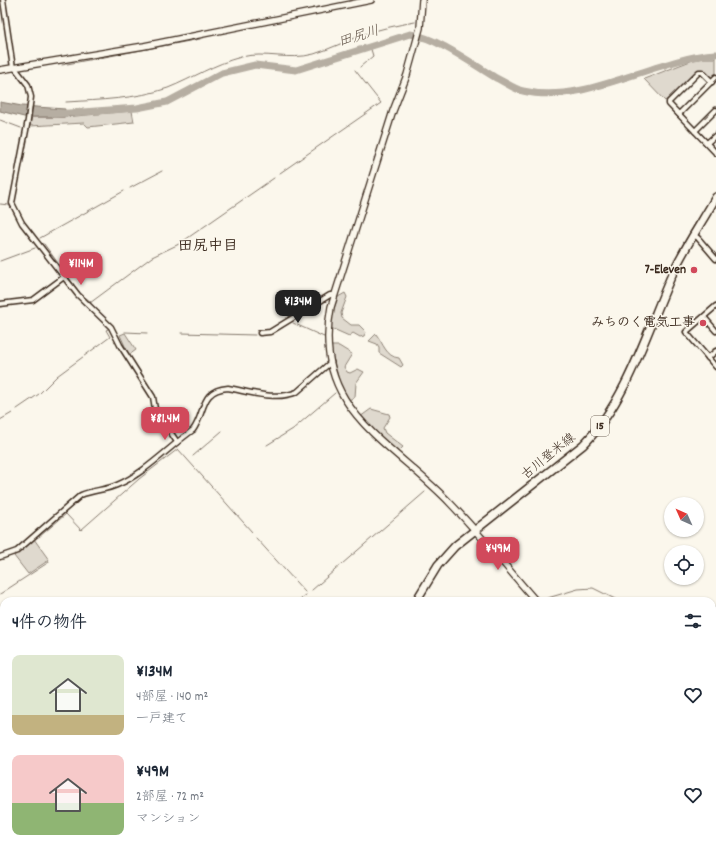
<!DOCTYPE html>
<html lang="ja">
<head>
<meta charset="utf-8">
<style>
  :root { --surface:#fff; --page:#f6f6f7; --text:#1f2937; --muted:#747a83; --accent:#d1495b }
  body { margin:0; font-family:Dekko,"Klee One",sans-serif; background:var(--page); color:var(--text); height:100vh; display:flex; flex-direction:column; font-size:15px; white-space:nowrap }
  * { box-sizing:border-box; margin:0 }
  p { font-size:13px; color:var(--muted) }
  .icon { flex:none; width:22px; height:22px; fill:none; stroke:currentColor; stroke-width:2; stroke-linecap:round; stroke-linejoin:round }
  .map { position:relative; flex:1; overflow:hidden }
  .panel { position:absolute; left:0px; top:597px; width:716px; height:256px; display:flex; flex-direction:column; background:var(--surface); border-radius:12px 12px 0 0; box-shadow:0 1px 3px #0004 }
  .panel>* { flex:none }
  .needle { width:26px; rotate:315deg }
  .controls { position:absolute; left:664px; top:497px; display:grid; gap:8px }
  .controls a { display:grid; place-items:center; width:40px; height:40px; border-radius:50%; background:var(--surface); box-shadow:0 1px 3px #0004; font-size:20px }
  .price { position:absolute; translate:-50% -34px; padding:0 9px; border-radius:8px; background:var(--accent); color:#fff; font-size:13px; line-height:26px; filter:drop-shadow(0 1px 2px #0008) }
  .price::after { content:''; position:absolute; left:50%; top:24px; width:12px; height:9px; margin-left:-6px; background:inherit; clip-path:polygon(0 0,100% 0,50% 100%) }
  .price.selected { background:#222; color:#fff }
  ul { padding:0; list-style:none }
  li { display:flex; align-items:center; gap:12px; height:100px; padding:0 12px }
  li span { display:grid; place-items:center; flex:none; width:112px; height:80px; border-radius:8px; color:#555 }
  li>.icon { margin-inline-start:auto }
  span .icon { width:48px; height:48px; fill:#fffc; stroke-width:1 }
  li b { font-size:17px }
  h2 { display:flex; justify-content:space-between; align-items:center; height:48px; padding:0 12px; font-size:17px }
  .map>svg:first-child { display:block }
  .green { fill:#dfd9ce; stroke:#8d8276 }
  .water { fill:#b6aea2; stroke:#85796d }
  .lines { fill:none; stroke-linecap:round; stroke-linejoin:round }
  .stream { stroke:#85796d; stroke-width:1 }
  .river { stroke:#b6aea2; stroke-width:7 }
  .minor-casing { stroke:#3b2a1e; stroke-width:7 }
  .tertiary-casing { stroke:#3b2a1e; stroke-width:8 }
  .primary-casing { stroke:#3b2a1e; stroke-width:10 }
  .minor { stroke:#fbf7ec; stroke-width:4 }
  .tertiary { stroke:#fbf7ec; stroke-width:5.5 }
  .primary { stroke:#fbf7ec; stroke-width:7 }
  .poi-dot { fill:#d1495b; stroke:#fbf7ec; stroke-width:1.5 }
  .labels { text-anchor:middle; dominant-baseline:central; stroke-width:3; stroke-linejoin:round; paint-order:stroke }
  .shield { fill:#fbf7ec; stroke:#75685c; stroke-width:1 }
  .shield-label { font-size:12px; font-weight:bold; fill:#3b2a1e }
  .poi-label { font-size:13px; font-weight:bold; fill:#3b2a1e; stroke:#fbf7ec; text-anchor:end }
  .street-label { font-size:13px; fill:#3b2a1e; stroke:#fbf7ec }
  .water-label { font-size:14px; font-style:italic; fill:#605246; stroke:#fbf7ec }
  .quarter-label { font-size:15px; font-weight:bold; fill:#3b2a1e; stroke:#fbf7ec }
</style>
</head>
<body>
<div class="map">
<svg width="716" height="853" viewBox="0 0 716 853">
  <rect width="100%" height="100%" fill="#fbf7ec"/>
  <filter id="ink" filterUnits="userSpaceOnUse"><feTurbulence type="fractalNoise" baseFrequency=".025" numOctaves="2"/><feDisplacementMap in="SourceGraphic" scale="8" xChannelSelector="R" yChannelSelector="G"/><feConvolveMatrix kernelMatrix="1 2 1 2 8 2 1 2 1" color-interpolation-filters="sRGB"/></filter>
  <g filter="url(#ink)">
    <g class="green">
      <path d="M705,58H716V75L712,79L701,69L665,101L644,79L693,60Z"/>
      <path d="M132,111L134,122L88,127L84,123L30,126L31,117H64Z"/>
      <path d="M345,293L347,297L341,313L342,318L351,325H359L366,332L364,336L360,337L353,333L349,336L331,328L333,311L338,297Z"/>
      <path d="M125,333L136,350L129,355L120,335Z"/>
      <path d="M376,334C383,343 386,357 399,358L403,365L401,367L379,353V347L377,344L369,341Z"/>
      <path d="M330,346H339L352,354L344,367L347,372L350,373L358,369L364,372L356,383L355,397L349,400L340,384Z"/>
      <path d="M371,409L389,414L390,417L383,428L385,433L403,447L398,452L394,450L360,417Z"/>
      <path d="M34,539L49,560L28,574L14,556Z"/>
    </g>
    <path class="water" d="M0,102L22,106L65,109L64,117H24L0,111Z"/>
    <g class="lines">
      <g class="stream">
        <path d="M62,65L200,39"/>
        <path d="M360,67L373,56L370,46"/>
        <path d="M66,102C100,100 136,99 168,88C193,78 214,64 241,57C265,51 289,61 314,54C330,49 346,41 362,35C379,29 397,25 415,22"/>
        <path d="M0,120L21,128"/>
        <path d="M280,173L381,103L355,70"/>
        <path d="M130,188L162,171"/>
        <path d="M0,204L9,205L32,241"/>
        <path d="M40,238L124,191"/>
        <path d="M44,244L80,293L91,302"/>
        <path d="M0,261L35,248"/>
        <path d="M90,303L152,257L179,244L274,178"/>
        <path d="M101,314L111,324"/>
        <path d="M293,323L324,337"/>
        <path d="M278,329L284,325"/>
        <path d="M125,332L147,333"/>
        <path d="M181,333L255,335"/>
        <path d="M17,409L39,394L57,376L110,337L106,330L108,329"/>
        <path d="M0,420L12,413"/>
        <path d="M267,445L293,429L335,393"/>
        <path d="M193,456L222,431"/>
        <path d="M39,537L66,514L81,530L139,479L178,449L252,532"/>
        <path d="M256,538L305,592"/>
        <path d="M312,590L425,492"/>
        <path d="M0,594L49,562"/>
        <path d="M541,600L578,589L593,588L619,601"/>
        <path d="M298,601L306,595"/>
        <path d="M712,609L716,607"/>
        <path d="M0,748L4,746"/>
        <path d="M716,830V832"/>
        <path d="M147,853L155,849"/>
        <path d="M220,853L225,849"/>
        <path d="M234,853L239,849"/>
      </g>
      <path class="river" d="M55,114L137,108L167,102L222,73L255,65L296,70L410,34C438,38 471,63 496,78C505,82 514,89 523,91C585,106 654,58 716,54"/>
      <g class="minor-casing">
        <g id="minor">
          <path d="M3,0L13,68"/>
          <path d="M15,68L28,85L31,97L28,120L12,203L22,223L78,295L111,327L120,345L153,397L155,409L177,442"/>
          <path d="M712,82L702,72H699L669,102V104L716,153"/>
          <path d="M679,114L716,77"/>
          <path d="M695,131L716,110"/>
          <path d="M707,143L716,135"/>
          <path d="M694,235L698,238L716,259"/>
          <path d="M0,304L33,300L64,277"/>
          <path d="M716,306L686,332L716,367"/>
          <path d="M704,317L716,331"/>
          <path d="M260,333L270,332L330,295H334"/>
          <path d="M708,358L716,351"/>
          <path d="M0,557L17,551L81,495C93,490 106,490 117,485C144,474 169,447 193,430C206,413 199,390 228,388C250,392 276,401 297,392L331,362"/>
          <path d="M514,849L516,853"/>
          <path d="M365,853L366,849"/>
        </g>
      </g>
      <g class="tertiary-casing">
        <g id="tertiary">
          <path d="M422,0L420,28L407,75L393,111L331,307C311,410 391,441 450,503C480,534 507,568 536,601"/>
          <path d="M0,70L144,46L371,0"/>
          <path d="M650,853L651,849"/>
        </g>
      </g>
      <g class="primary-casing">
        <g id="primary">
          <path d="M416,601L438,565L455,546L583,445C626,402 646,334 670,279C682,251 701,224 716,197"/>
          <path d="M227,853L232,849"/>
        </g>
      </g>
      <use href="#minor" class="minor"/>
      <use href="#tertiary" class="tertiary"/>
      <use href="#primary" class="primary"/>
    </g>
  </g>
  <g class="poi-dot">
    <circle cx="694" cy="270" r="4"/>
    <circle cx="703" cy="323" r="4"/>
  </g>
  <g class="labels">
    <rect class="shield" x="591" y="416" width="18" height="20" rx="3"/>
    <g class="shield-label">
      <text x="600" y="426">15</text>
    </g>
    <g class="poi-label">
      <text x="686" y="270">7-Eleven</text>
      <text x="695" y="323">みちのく電気工事</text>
    </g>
    <g class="street-label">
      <text transform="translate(549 457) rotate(-39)">古川登米線</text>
    </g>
    <g class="water-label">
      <text transform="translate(359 37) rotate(-17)">田尻川</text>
    </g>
    <g class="quarter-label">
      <text x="208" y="247">田尻中目</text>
    </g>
  </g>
</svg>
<div class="controls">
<a><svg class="needle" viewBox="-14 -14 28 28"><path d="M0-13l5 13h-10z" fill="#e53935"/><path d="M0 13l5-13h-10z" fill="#747a83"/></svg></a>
<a><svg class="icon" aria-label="locate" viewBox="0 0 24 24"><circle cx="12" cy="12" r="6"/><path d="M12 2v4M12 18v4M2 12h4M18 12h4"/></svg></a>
</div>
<b class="price" style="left:81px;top:286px">¥114M</b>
<b class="price selected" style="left:298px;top:324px">¥134M</b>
<b class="price" style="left:165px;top:441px">¥81.4M</b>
<b class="price" style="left:498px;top:571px">¥49M</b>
<section class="panel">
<h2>4件の物件<svg class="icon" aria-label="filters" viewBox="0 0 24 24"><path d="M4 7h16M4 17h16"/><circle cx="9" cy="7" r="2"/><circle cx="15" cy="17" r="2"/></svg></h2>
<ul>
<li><span style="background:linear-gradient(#dfe7d0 75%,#c2b280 0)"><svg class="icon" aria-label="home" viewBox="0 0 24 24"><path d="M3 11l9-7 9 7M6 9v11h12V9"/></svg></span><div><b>¥134M</b><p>4部屋 · 140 m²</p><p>一戸建て</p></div><svg class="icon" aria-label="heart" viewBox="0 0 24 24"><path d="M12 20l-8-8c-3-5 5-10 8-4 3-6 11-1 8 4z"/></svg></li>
<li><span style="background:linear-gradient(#f6c9c9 60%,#8fb573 0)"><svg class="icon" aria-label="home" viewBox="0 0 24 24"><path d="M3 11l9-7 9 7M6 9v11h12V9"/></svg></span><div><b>¥49M</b><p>2部屋 · 72 m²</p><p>マンション</p></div><svg class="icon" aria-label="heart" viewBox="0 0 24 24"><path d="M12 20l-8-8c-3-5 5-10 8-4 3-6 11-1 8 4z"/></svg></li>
</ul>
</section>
</div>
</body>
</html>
